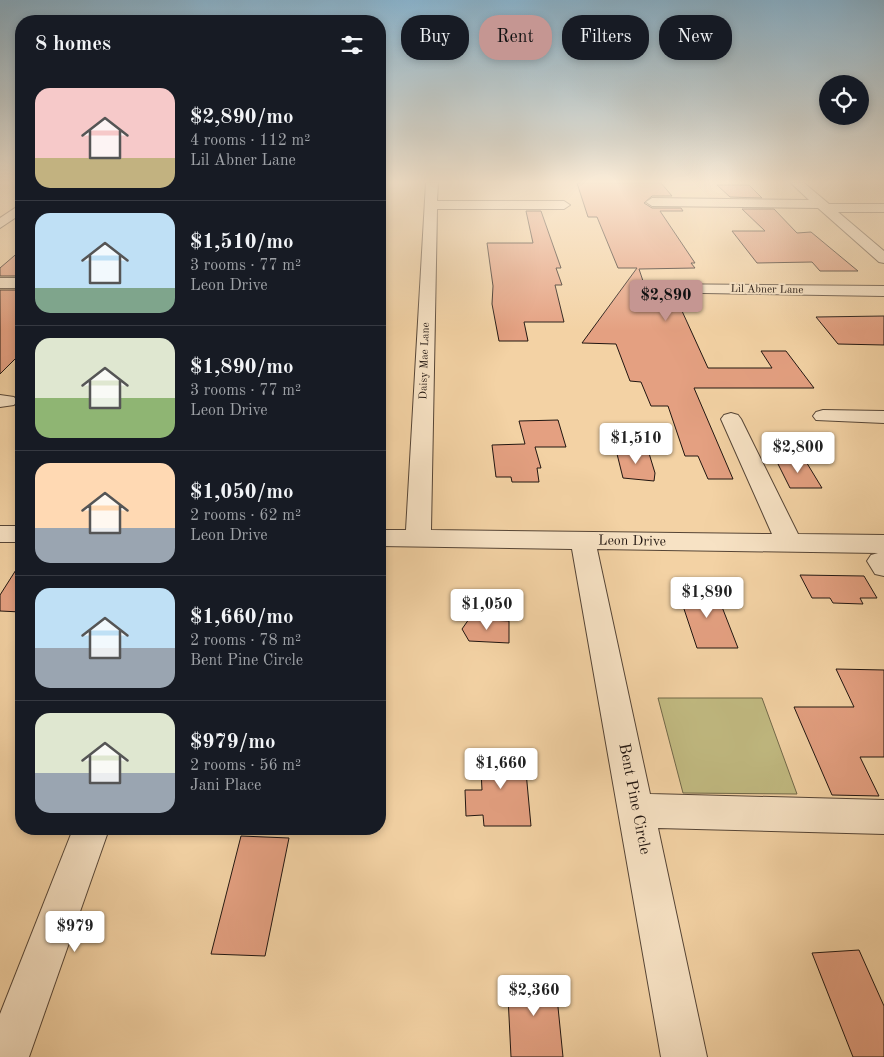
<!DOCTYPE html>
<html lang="en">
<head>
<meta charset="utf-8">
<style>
  :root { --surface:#171b24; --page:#20242c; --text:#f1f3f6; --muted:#9ea1a6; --line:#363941; --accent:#c59692 }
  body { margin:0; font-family:"Old Standard TT",serif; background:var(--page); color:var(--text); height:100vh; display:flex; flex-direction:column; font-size:19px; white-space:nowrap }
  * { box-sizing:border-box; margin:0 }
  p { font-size:16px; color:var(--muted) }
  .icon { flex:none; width:28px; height:28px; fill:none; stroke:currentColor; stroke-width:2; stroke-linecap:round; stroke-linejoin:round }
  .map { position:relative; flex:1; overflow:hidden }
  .sheet { position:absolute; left:15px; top:15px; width:371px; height:820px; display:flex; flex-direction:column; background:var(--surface); border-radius:20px; box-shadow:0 2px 8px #0003 }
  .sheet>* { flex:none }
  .banner { position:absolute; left:401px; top:15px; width:408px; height:45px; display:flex; gap:10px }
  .tools { position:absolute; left:819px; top:75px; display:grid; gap:10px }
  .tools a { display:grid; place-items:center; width:50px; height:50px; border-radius:50%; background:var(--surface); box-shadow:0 2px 8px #0003; font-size:25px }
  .price { position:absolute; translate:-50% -42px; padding:0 11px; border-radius:5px; background:#fff; color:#222; font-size:16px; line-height:32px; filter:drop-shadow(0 1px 2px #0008) }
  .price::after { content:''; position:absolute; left:50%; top:30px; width:15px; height:11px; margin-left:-8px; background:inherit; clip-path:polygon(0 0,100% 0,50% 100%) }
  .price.active { background:var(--accent); color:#111 }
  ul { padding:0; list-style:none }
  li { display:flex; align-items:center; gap:15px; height:125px; padding:0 20px }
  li+li { border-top:1px solid var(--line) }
  li span { display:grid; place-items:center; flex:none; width:140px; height:100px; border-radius:15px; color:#555 }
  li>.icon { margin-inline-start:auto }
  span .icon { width:60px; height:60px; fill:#fffc; stroke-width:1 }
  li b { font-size:21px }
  h2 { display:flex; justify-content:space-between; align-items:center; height:60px; padding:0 20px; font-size:21px }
  .tag { padding:0 18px; border-radius:20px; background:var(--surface); box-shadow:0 2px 8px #0003; font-size:18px; line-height:45px }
  .tag.active { background:var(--accent); color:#111 }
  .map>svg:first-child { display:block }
  .green { fill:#c1ba81; stroke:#716849 }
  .building { fill:#e4a081; stroke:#211611 }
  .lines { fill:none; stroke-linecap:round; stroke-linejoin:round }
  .minor-casing { stroke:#564536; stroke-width:2 }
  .minor { fill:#f7e2c4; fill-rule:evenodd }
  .labels { text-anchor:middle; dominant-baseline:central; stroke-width:4; stroke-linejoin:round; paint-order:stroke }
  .far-street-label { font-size:11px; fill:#211611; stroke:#f7e2c4 }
  .street-label { font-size:14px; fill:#211611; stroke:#f7e2c4 }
  .near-street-label { font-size:16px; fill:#211611; stroke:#f7e2c4 }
</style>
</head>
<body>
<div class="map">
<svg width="884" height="1057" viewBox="0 0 884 1057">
  <rect width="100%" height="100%" fill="#f3d2a4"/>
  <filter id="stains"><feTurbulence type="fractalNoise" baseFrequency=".004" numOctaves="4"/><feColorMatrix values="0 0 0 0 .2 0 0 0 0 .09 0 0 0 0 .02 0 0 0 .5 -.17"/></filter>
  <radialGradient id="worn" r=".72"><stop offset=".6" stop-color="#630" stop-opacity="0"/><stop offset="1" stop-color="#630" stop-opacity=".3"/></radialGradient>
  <path class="green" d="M658,698H762L797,794L683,793Z"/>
  <g class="building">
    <path d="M577,183H661L672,196H652L644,203L652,208H681L683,211H660L695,263H691L695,268L639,269L644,284L640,290L646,294L651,311H682L708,368H772L761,351H786L814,388H694L733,479H708L698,456H685L668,406H651L641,382L630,381L616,344L582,343L637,268H618L597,217H588Z"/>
    <path d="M717,185H749L762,198L730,197Z"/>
    <path d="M742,209H774L797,233L811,232L858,271H820L812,262L757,263L732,231H765Z"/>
    <path d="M526,211H541L561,268H556L562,285H555L564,322H524L528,341H499L492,304L493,286L487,243H533Z"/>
    <path d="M21,250V276H0V268Z"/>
    <path d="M0,290H21V353L0,374Z"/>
    <path d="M884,316V345L838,344L816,317Z"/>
    <path d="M558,420L566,447H535L541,468H537L539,482H512L511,477H496L492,445L525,444L519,421Z"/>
    <path d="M616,450H648L655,473L654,481L623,478Z"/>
    <path d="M776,460H805L822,488H790Z"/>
    <path d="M21,562V612L0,611V595Z"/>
    <path d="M800,575L864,576L877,598H860L863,604L833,603L830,598H812Z"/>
    <path d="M677,588L715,589L738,648H697Z"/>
    <path d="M469,619L509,621V643L469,641L462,629Z"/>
    <path d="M836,669L884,670V757H860L879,796L832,795L794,707H854Z"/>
    <path d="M480,750H524L531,826H484L483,815L466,816L465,790H482Z"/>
    <path d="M241,836L289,838L265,956L211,954Z"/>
    <path d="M859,950L884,1006V1057H853L812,953Z"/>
    <path d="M507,976L555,977L563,1057H511Z"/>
  </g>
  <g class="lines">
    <g class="minor-casing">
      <g id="minor">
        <path d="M426,183H438L437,201H564L570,205L564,209H437L431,530L772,534L721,419L724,415L731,413L738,415L741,419L798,534L884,535V553H882H884V576L875,574L867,561L871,555L878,553L597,549L650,794L884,800V834L658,828L707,1057H661L572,549L380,546V530H406Z"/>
        <path d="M791,183H804L829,204H884V212H838L884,251V263L879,262L818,208L652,206L646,202L652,198L809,200Z"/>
        <path d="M21,204V214L0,228V218Z"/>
        <rect x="0" y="278" width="21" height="10"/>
        <path d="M650,284L884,286V296L644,292L642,289L644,286Z"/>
        <path d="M0,395L14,397L17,401L14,405L0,407Z"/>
        <path d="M823,410L884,411V423L816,420L813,416L816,412Z"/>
        <rect x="0" y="526" width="21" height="16"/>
        <path d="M73,829H109L29,1057H0V1014Z"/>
      </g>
    </g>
    <use href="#minor" class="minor"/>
  </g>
  <linearGradient id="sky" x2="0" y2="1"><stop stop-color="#89b5d0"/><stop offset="0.55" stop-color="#faebd6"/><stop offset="1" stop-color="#faebd6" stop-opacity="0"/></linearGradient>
  <rect width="884" height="331" fill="url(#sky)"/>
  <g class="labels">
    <g class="far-street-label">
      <text transform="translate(767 290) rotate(1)">Lil Abner Lane</text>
      <text transform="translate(425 361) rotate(-88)">Daisy Mae Lane</text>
    </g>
    <g class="street-label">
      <text transform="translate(632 541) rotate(1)">Leon Drive</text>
    </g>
    <g class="near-street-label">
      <text transform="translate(634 799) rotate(79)">Bent Pine Circle</text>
    </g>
  </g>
  <rect width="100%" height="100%" filter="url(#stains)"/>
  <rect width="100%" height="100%" fill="url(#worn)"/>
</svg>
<div class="tools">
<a><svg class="icon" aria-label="locate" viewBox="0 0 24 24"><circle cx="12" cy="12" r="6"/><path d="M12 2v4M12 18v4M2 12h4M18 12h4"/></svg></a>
</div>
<b class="price active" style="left:666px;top:322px">$2,890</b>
<b class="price" style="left:636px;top:465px">$1,510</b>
<b class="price" style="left:798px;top:474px">$2,800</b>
<b class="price" style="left:707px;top:619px">$1,890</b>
<b class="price" style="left:487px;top:631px">$1,050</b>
<b class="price" style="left:501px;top:790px">$1,660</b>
<b class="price" style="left:75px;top:953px">$979</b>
<b class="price" style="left:534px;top:1017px">$2,360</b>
<div class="banner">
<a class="tag">Buy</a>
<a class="tag active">Rent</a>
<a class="tag">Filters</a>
<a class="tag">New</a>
</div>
<section class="sheet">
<h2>8 homes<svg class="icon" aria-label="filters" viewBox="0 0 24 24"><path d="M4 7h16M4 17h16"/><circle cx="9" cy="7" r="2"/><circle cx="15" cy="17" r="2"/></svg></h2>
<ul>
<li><span style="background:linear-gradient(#f6c9c9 70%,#c2b280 0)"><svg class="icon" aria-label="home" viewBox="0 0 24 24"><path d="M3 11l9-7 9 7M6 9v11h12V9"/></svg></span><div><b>$2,890/mo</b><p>4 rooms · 112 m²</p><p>Lil Abner Lane</p></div></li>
<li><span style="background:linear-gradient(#bfe0f5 75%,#7fa58c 0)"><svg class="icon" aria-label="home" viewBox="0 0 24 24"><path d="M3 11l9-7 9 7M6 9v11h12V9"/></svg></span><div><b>$1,510/mo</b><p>3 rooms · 77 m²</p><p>Leon Drive</p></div></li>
<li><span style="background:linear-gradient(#dfe7d0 60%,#8fb573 0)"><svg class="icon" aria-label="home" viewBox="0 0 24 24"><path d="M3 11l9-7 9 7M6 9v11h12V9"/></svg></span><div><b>$1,890/mo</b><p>3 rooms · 77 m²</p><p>Leon Drive</p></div></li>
<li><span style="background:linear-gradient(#ffd9b3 65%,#9aa5b1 0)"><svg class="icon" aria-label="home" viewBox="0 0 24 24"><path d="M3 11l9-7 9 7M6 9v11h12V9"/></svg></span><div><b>$1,050/mo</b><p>2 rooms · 62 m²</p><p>Leon Drive</p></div></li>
<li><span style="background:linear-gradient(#bfe0f5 60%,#9aa5b1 0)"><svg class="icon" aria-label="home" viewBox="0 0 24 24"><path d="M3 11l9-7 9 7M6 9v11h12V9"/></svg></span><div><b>$1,660/mo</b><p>2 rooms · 78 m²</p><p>Bent Pine Circle</p></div></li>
<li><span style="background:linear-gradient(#dfe7d0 60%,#9aa5b1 0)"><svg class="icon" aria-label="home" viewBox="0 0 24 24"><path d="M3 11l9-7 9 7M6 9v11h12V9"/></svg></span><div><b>$979/mo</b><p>2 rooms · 56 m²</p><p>Jani Place</p></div></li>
</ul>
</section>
</div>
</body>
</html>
